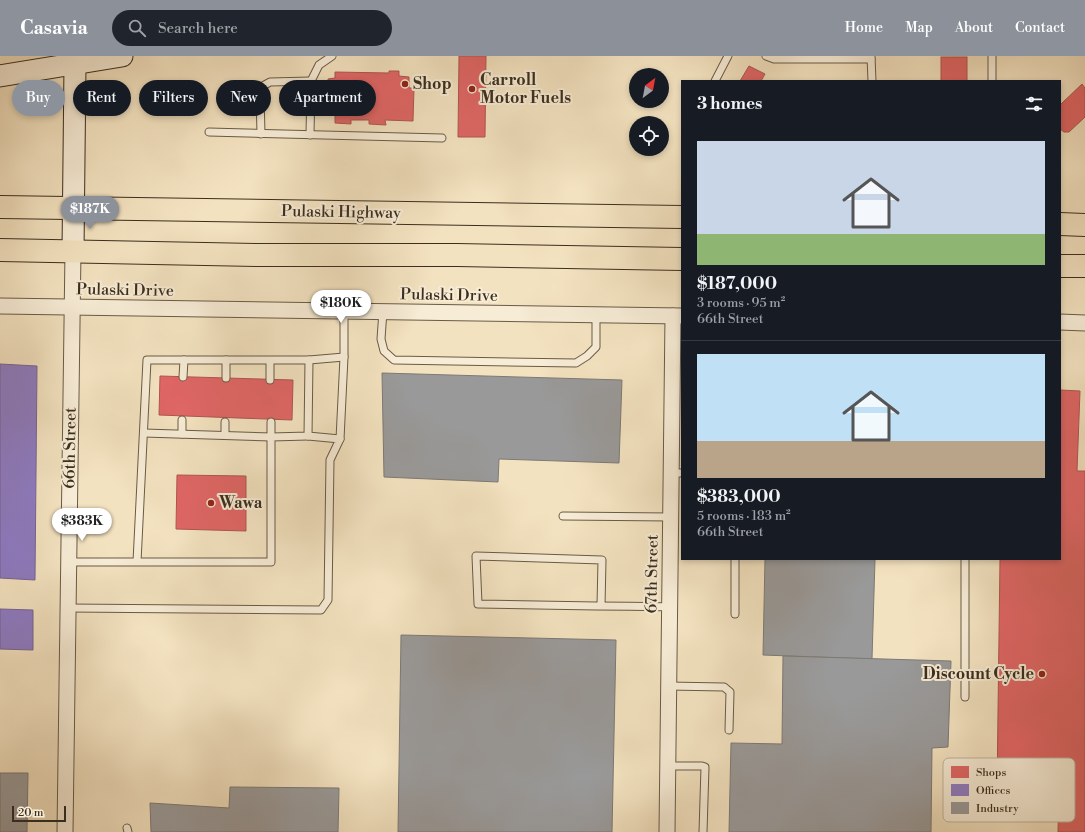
<!DOCTYPE html>
<html lang="en">
<head>
<meta charset="utf-8">
<style>
  :root { --surface:#171b24; --page:#20242c; --text:#f1f3f6; --muted:#9ea1a6; --line:#363941; --accent:#8c9099 }
  body { margin:0; font-family:"Libre Bodoni",serif; background:var(--page); color:var(--text); height:100vh; display:flex; flex-direction:column; font-size:15px; white-space:nowrap }
  * { box-sizing:border-box; margin:0 }
  p { font-size:13px; color:var(--muted) }
  .icon { flex:none; width:22px; height:22px; fill:none; stroke:currentColor; stroke-width:2; stroke-linecap:round; stroke-linejoin:round }
  .map { position:relative; flex:1; overflow:hidden }
  .drawer { position:absolute; left:681px; top:24px; width:380px; height:480px; display:flex; flex-direction:column; background:var(--surface); border-radius:0px; box-shadow:0 2px 6px #0003 }
  .drawer>* { flex:none }
  .top-card { position:absolute; left:12px; top:24px; width:380px; height:36px; display:flex; gap:8px }
  .needle { width:26px; rotate:32deg }
  .tools { position:absolute; left:629px; top:12px; display:grid; gap:8px }
  .tools a { display:grid; place-items:center; width:40px; height:40px; border-radius:50%; background:var(--surface); box-shadow:0 2px 6px #0003; font-size:20px }
  .scale { position:absolute; left:12px; bottom:10px; width:54px; box-sizing:border-box; padding-left:4px; border:2px solid #3b2e1e; border-top:0; font-size:11px; line-height:14px; white-space:nowrap; color:#3b2e1e; -webkit-text-stroke:3px #f7ecd6; paint-order:stroke }
  .price { position:absolute; translate:-50% -34px; padding:0 9px; border-radius:14px; background:#fff; color:#222; font-size:13px; line-height:26px; filter:drop-shadow(0 1px 2px #0008) }
  .price::after { content:''; position:absolute; left:50%; top:24px; width:12px; height:9px; margin-left:-6px; background:inherit; clip-path:polygon(0 0,100% 0,50% 100%) }
  .price.selected { background:var(--accent); color:#fff }
  ul { padding:0; list-style:none }
  li { display:grid; align-content:center; gap:8px; height:212px; padding:0 16px }
  li+li { border-top:1px solid var(--line) }
  li span { display:grid; place-items:center; height:124px; border-radius:0px; color:#555 }
  li>.icon { margin-inline-start:auto }
  span .icon { width:72px; height:72px; fill:#fffc; stroke-width:1 }
  li b { font-size:17px }
  h2 { display:flex; justify-content:space-between; align-items:center; height:48px; padding:0 16px; font-size:17px }
  .chip { padding:0 14px; border-radius:18px; background:var(--surface); box-shadow:0 2px 6px #0003; font-size:14px; line-height:36px }
  .chip.selected { background:var(--accent); color:#fff }
  header { display:flex; align-items:center; gap:24px; box-sizing:border-box; height:56px; padding:0 20px; background:var(--accent); color:#fff }
  header strong { font-size:19px }
  nav { display:flex; gap:22px; margin-inline-start:auto; font-size:14px }
  .search { width:280px; height:36px; background:var(--page); display:flex; align-items:center; gap:10px; box-sizing:border-box; padding:0 14px; border-radius:22px; color:var(--muted); font-size:15px }
  .map>svg:first-child { display:block }
  .shops { fill:#e06666; stroke:#ae5550 }
  .offices { fill:#8e7cc3; stroke:#756592 }
  .industry { fill:#999; stroke:#7d7974 }
  .lines { fill:none; stroke-linecap:round; stroke-linejoin:round }
  .service-casing { stroke:#695b46; stroke-width:9 }
  .minor-casing { stroke:#695b46; stroke-width:17 }
  .secondary-casing { stroke:#3b2e1e; stroke-width:23 }
  .trunk-casing { stroke:#3b2e1e; stroke-width:24 }
  .service { stroke:#f7ecd6; stroke-width:7 }
  .minor { stroke:#f7ecd6; stroke-width:15 }
  .secondary { stroke:#f7ecd6; stroke-width:21 }
  .trunk { stroke:#f3e2c0; stroke-width:22 }
  .poi-dot { fill:#8f2418; stroke:#f7ecd6; stroke-width:1.5 }
  .labels { text-anchor:middle; dominant-baseline:central; stroke-width:4; stroke-linejoin:round; paint-order:stroke }
  .poi-label { font-size:16px; font-weight:bold; fill:#3b2e1e; stroke:#f7ecd6; text-anchor:start }
  .street-label { font-size:16px; fill:#3b2e1e; stroke:#f7ecd6 }
  .key { fill:#f7ecd6; stroke:#bfb39f; stroke-width:1 }
  .key-label { font-size:11px; fill:#3b2e1e }
</style>
</head>
<body>
<header>
<strong>Casavia</strong>
<div class="search"><svg class="icon" aria-label="search" viewBox="0 0 24 24"><circle cx="10" cy="10" r="6"/><path d="M15 15l6 6"/></svg>Search here</div>
<nav><a>Home</a><a>Map</a><a>About</a><a>Contact</a></nav>
</header>
<div class="map">
<svg width="1085" height="776" viewBox="0 0 1085 776">
  <rect width="100%" height="100%" fill="#f3e2c0"/>
  <filter id="stains"><feTurbulence type="fractalNoise" baseFrequency=".005" numOctaves="4"/><feColorMatrix values="0 0 0 0 .2 0 0 0 0 .09 0 0 0 0 .02 0 0 0 .5 -.17"/></filter>
  <radialGradient id="worn" r=".72"><stop offset=".6" stop-color="#630" stop-opacity="0"/><stop offset="1" stop-color="#630" stop-opacity=".3"/></radialGradient>
  <g class="shops">
    <path d="M459,0H486L485,81H458Z"/>
    <rect x="941" y="1" width="26" height="24"/>
    <path d="M749,10L765,18L761,25H740Z"/>
    <path d="M389,15H399V20L409,21V32H414L413,65L385,64L386,69L369,68V64H351V68L335,67V48H328L329,37H328V23L335,22V16L389,17Z"/>
    <path d="M1082,28L1085,32V61L1069,76H1064L1060,73V49Z"/>
    <path d="M160,320L293,324L292,364L159,359Z"/>
    <path d="M1060,334L1080,335L1077,415H1085V776H1058L1059,733H997L1000,503H1060Z"/>
    <path d="M177,419L246,420V475L176,473Z"/>
  </g>
  <g class="offices">
    <path d="M0,308L37,310L35,524L0,522Z"/>
    <path d="M0,553L33,554V594L0,593Z"/>
  </g>
  <g class="industry">
    <path d="M382,317L622,324L619,407L499,403L498,426L384,421Z"/>
    <path d="M765,503H875L872,603L763,599Z"/>
    <path d="M401,579L616,584L612,776H398Z"/>
    <path d="M783,600L951,605L948,691L932,692L931,776H729L731,687L782,688Z"/>
    <path d="M0,717H28L27,776H0Z"/>
    <path d="M230,731L339,732L338,776H151L150,747L229,752Z"/>
  </g>
  <g class="lines">
    <g class="service-casing">
      <g id="service">
        <path d="M766,0L774,3H871"/>
        <path d="M871,0L872,25"/>
        <path d="M311,25L319,9L332,0"/>
        <path d="M715,25L728,0"/>
        <path d="M992,25V0"/>
        <path d="M209,76L442,82"/>
        <path d="M261,78L260,38L261,31L270,26L311,25L310,79"/>
        <path d="M383,255L381,283L384,295L394,304L576,307L587,300L596,291V259"/>
        <path d="M309,304L344,301"/>
        <path d="M270,305V324"/>
        <path d="M183,321L184,304"/>
        <path d="M226,322V304"/>
        <path d="M144,377L271,381V366"/>
        <path d="M182,378V364"/>
        <path d="M225,379V366"/>
        <path d="M340,383L344,301V255"/>
        <path d="M671,417H682"/>
        <path d="M563,460L670,461"/>
        <path d="M69,506H271V381L308,380L309,304H147L137,506"/>
        <path d="M601,550L602,504L476,500L478,548L596,550C620,550 645,550 669,551"/>
        <path d="M68,552L321,554L328,544L330,404L340,383L308,380"/>
        <path d="M735,558V503"/>
        <path d="M668,630L724,631L730,636L729,674"/>
        <path d="M965,641V503"/>
        <path d="M667,710H702L705,711L703,776"/>
        <path d="M127,772L128,776"/>
      </g>
    </g>
    <g class="minor-casing">
      <g id="minor">
        <path d="M0,250L682,260"/>
        <path d="M1060,266L1085,267"/>
        <path d="M65,776L73,195"/>
        <path d="M667,776L673,260"/>
      </g>
    </g>
    <g class="secondary-casing">
      <g id="secondary">
        <path d="M0,20L122,0"/>
        <path d="M73,195L75,8"/>
      </g>
    </g>
    <g class="trunk-casing">
      <g id="trunk">
        <path d="M0,151L682,161"/>
        <path d="M1060,168L1085,169"/>
        <path d="M0,194L258,199H457L682,203"/>
        <path d="M1060,210H1085"/>
      </g>
    </g>
    <use href="#service" class="service"/>
    <use href="#minor" class="minor"/>
    <use href="#secondary" class="secondary"/>
    <use href="#trunk" class="trunk"/>
  </g>
  <g class="poi-dot">
    <circle cx="405" cy="28" r="4"/>
    <circle cx="472" cy="33" r="4"/>
    <circle cx="211" cy="447" r="4"/>
    <circle cx="1042" cy="618" r="4"/>
  </g>
  <g class="labels">
    <g class="poi-label">
      <text x="480" y="24">Carroll<tspan x="480" dy="18">Motor Fuels</tspan></text>
      <text x="413" y="28">Shop</text>
      <text x="219" y="447">Wawa</text>
      <text x="1034" y="618" text-anchor="end">Discount Cycle</text>
    </g>
    <g class="street-label">
      <text transform="translate(341 156) rotate(1)">Pulaski Highway</text>
      <text transform="translate(125 234) rotate(1)">Pulaski Drive</text>
      <text transform="translate(449 239) rotate(1)">Pulaski Drive</text>
      <text transform="translate(70 392) rotate(-89)">66th Street</text>
      <text transform="translate(652 518) rotate(-89)">67th Street</text>
    </g>
  </g>
  <rect x="943" y="702" width="132" height="64" rx="6" class="key"/>
  <rect x="951" y="710" width="18" height="12" fill="#e06666"/>
  <rect x="951" y="728" width="18" height="12" fill="#8e7cc3"/>
  <rect x="951" y="746" width="18" height="12" fill="#999"/>
  <g class="key-label">
    <text x="976" y="720">Shops</text>
    <text x="976" y="738">Offices</text>
    <text x="976" y="756">Industry</text>
  </g>
  <rect width="100%" height="100%" filter="url(#stains)"/>
  <rect width="100%" height="100%" fill="url(#worn)"/>
</svg>
<div class="tools">
<a><svg class="needle" viewBox="-14 -14 28 28"><path d="M0-13l5 13h-10z" fill="#e53935"/><path d="M0 13l5-13h-10z" fill="#9ea1a6"/></svg></a>
<a><svg class="icon" aria-label="locate" viewBox="0 0 24 24"><circle cx="12" cy="12" r="6"/><path d="M12 2v4M12 18v4M2 12h4M18 12h4"/></svg></a>
</div>
<div class="scale">20 m</div>
<b class="price selected" style="left:90px;top:174px">$187K</b>
<b class="price" style="left:341px;top:268px">$180K</b>
<b class="price" style="left:82px;top:486px">$383K</b>
<div class="top-card">
<a class="chip selected">Buy</a>
<a class="chip">Rent</a>
<a class="chip">Filters</a>
<a class="chip">New</a>
<a class="chip">Apartment</a>
</div>
<section class="drawer">
<h2>3 homes<svg class="icon" aria-label="filters" viewBox="0 0 24 24"><path d="M4 7h16M4 17h16"/><circle cx="9" cy="7" r="2"/><circle cx="15" cy="17" r="2"/></svg></h2>
<ul>
<li><span style="background:linear-gradient(#c9d6e8 75%,#8fb573 0)"><svg class="icon" aria-label="home" viewBox="0 0 24 24"><path d="M3 11l9-7 9 7M6 9v11h12V9"/></svg></span><div><b>$187,000</b><p>3 rooms · 95 m²</p><p>66th Street</p></div></li>
<li><span style="background:linear-gradient(#bfe0f5 70%,#b9a48a 0)"><svg class="icon" aria-label="home" viewBox="0 0 24 24"><path d="M3 11l9-7 9 7M6 9v11h12V9"/></svg></span><div><b>$383,000</b><p>5 rooms · 183 m²</p><p>66th Street</p></div></li>
</ul>
</section>
</div>
</body>
</html>
